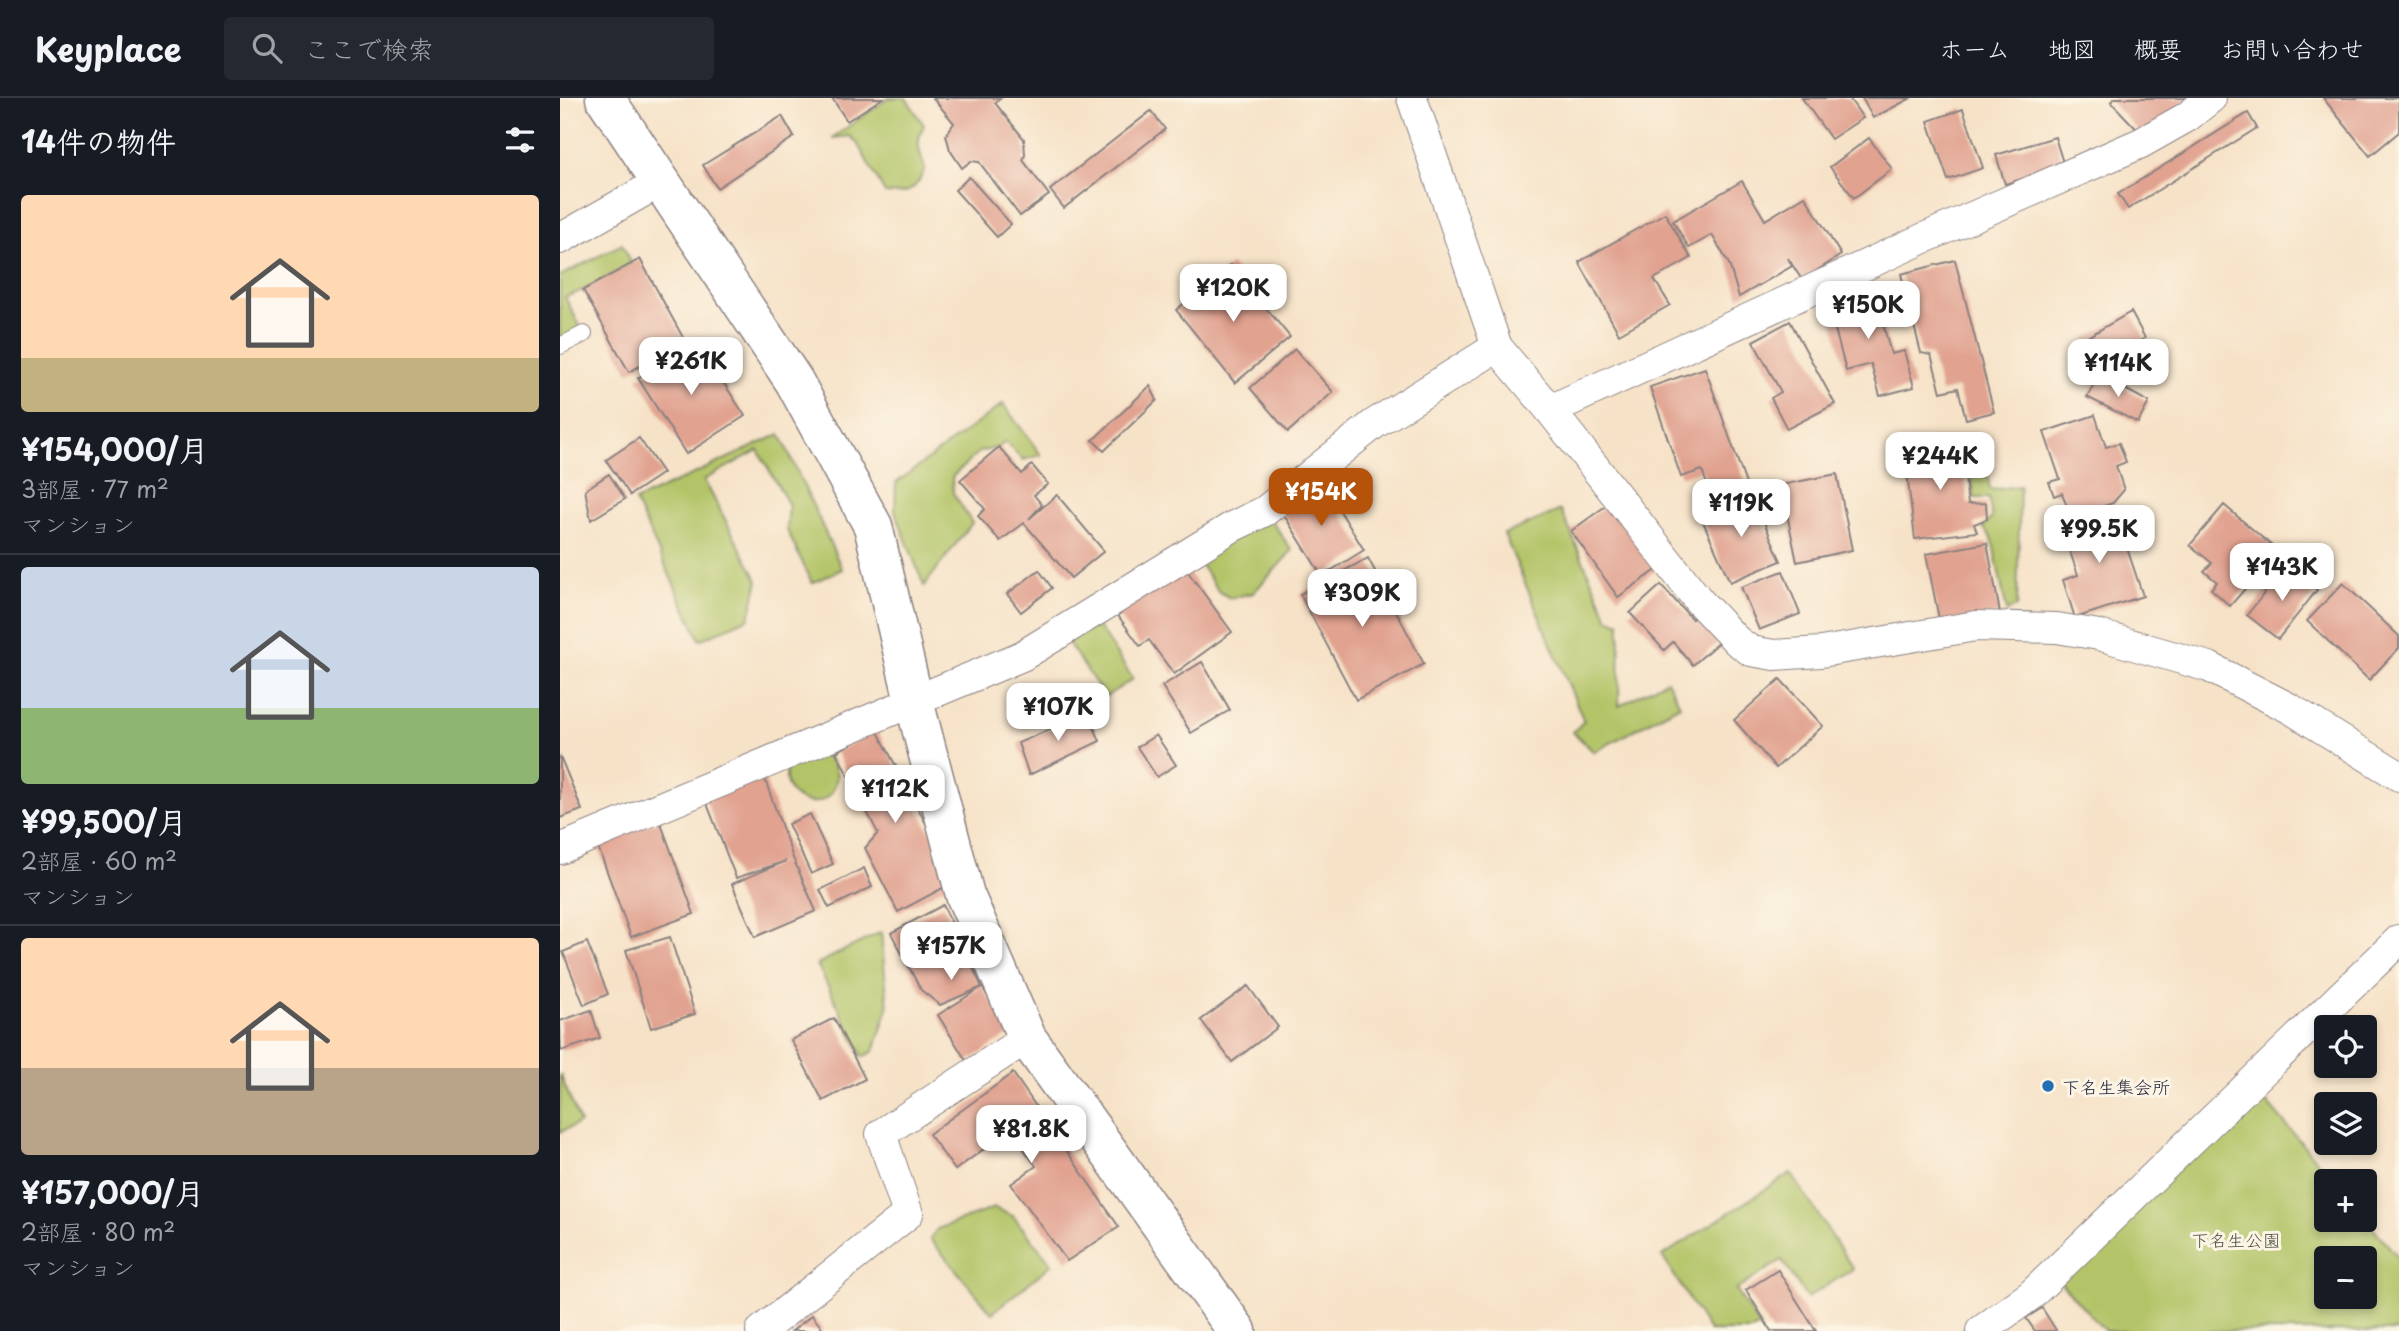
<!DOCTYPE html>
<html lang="ja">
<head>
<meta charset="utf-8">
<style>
  :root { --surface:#171b24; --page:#242831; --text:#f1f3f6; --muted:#9ea1a6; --line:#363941; --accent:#b45309 }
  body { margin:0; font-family:"Playpen Sans","Klee One",sans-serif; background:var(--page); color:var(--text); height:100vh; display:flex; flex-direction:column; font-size:26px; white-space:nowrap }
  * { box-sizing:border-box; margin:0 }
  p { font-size:23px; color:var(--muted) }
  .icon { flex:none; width:38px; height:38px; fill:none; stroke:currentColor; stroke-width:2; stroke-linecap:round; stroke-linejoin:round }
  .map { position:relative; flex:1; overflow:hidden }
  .drawer { display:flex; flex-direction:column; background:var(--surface); width:560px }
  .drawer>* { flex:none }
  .controls { position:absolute; left:1754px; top:917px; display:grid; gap:14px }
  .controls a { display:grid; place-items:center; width:63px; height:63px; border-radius:7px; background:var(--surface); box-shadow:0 4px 10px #0003; font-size:35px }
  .price { position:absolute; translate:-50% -60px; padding:0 16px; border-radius:14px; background:#fff; color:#222; font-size:23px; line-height:46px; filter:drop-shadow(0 2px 4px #0008) }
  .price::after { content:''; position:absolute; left:50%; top:42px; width:21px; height:16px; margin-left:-10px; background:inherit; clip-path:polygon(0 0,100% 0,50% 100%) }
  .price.active { background:var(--accent); color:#fff }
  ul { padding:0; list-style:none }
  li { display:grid; align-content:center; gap:14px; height:371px; padding:0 21px }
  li+li { border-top:2px solid var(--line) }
  li span { display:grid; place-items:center; height:217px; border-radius:7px; color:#555 }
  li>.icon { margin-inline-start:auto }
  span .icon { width:126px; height:126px; fill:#fffc; stroke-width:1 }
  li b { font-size:30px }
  h2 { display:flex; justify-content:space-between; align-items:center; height:84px; padding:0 21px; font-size:30px }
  header { display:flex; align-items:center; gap:42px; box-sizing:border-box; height:98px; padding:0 35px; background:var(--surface); border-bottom:2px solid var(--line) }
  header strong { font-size:33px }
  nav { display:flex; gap:38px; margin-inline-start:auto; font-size:24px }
  .search { width:490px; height:63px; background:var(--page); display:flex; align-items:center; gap:18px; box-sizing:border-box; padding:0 24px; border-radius:7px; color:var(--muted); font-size:26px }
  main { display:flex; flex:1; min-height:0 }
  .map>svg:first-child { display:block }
  .green { fill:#b3c467; stroke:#6a7351; stroke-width:2; fill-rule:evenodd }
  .building { fill:#e1a290 }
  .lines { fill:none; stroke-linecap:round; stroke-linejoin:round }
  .lane-casing { stroke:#8c8281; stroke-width:18 }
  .street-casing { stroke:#8c8281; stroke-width:32 }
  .secondary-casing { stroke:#8c8281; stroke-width:41 }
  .lane { stroke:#fff; stroke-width:16 }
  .street { stroke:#fff; stroke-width:30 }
  .secondary { stroke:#fff; stroke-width:38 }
  .poi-dot { fill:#1f6fb2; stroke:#fcf5e5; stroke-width:2.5 }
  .labels { text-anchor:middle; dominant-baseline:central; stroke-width:6; stroke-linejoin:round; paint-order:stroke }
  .poi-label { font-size:18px; fill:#22223b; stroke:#fcf5e5; text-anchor:start }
  .park-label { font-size:18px; fill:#4e5348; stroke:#fcf5e5 }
</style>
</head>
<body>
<header>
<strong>Keyplace</strong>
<div class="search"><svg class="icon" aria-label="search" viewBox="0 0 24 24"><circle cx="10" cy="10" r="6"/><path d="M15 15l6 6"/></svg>ここで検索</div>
<nav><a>ホーム</a><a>地図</a><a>概要</a><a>お問い合わせ</a></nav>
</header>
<main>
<section class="drawer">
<h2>14件の物件<svg class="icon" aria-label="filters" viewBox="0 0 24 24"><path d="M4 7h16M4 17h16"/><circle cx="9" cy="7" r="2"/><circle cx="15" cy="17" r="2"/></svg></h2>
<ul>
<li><span style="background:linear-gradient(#ffd9b3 75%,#c2b280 0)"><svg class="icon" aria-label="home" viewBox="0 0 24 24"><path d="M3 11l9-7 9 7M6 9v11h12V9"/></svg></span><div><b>¥154,000/月</b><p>3部屋 · 77 m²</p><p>マンション</p></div></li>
<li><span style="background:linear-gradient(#c9d6e8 65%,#8fb573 0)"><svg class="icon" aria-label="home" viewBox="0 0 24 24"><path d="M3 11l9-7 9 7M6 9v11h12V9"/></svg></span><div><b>¥99,500/月</b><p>2部屋 · 60 m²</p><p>マンション</p></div></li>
<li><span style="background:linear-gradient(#ffd9b3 60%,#b9a48a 0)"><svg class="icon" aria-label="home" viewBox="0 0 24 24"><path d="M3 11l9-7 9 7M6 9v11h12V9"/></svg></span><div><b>¥157,000/月</b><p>2部屋 · 80 m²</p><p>マンション</p></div></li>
</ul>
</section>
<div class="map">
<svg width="1839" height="1233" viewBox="0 0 1839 1233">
  <rect width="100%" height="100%" fill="#fcf5e5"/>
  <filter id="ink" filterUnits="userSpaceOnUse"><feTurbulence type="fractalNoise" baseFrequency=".0143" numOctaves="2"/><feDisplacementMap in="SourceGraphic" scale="14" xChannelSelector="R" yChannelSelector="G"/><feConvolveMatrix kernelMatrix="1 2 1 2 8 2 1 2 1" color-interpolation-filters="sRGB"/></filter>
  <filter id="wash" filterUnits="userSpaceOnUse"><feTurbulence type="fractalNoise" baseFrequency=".00686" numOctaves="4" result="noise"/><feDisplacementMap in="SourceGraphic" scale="28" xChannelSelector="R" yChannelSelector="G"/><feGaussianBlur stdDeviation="1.57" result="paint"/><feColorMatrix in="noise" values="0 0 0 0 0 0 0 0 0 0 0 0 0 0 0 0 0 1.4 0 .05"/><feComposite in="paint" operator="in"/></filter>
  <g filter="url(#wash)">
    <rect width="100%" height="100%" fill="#f6e2c7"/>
    <g class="green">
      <path d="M329,0H346L364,27C355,44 359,53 365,70C357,90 350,98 325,95L297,45L290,38L272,40Z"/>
      <path d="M62,146L72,166L23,192L5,199L24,236L0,248V178Z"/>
      <path d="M443,306L481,357L463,362L445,344L439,349L419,354L392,379L393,395L412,425L364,488L335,413L336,385Z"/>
      <path d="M220,336L282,471L252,485L227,432L229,407L198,352L144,382L198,483L189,520L140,542L75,403Z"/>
      <path d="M1406,339H1422L1430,392L1460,388L1457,508L1447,514L1432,440L1423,429L1432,420L1429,400H1414Z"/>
      <path d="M1001,412L1048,520L1060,525L1059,608L1107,582L1120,607L1034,654L1013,634L1024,623L944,436Z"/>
      <path d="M705,413L732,453L693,495L670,500L659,494L635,458Z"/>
      <path d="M535,524L573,581L545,599L507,543Z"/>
      <path d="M263,655C272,662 279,672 276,684C268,719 215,706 228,667Z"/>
      <path d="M321,834L328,910L314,953L303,959L257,866Z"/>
      <path d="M0,976L20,1025L0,1034Z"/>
      <path d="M1698,994L1774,1083H1766V1122H1804V1119L1839,1160V1233H1545L1500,1184ZM1766,1160H1804V1199H1766Z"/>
      <path d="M1231,1075L1293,1171L1247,1200L1222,1162L1176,1192L1199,1228L1191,1233H1149L1102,1158Z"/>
      <path d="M434,1110L453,1118L492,1166L432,1215L370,1141L377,1131Z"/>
    </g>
    <g id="blocks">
      <g class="building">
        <path d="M272,0H323L287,23Z"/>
        <path d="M373,0H441L435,5L464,41L465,57L463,62L489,97L460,118L419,64L411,63L402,70L390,52L386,37L394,25Z"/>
        <path d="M1242,0H1289L1303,20L1271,41Z"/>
        <path d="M1302,0H1351L1313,20Z"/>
        <path d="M1555,0H1628L1586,41L1551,4Z"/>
        <path d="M1763,0H1839V34L1810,58Z"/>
        <path d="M1403,11L1423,70L1388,82L1368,23Z"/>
        <path d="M591,13L605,31L504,110L490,92Z"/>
        <path d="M1688,15L1697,30L1568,111L1558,96Z"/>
        <path d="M222,18L234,39L157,90L143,67Z"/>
        <path d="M1495,39L1504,68L1445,86L1436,57Z"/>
        <path d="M1309,40L1332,71L1294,100L1270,69Z"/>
        <path d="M409,79L451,126L437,139L395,92Z"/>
        <path d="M1182,83L1205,122L1245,98L1281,157L1242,182L1228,160L1232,168L1179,199L1169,166L1152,137L1129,150L1113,123Z"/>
        <path d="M1105,115L1131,160L1094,181L1110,207L1059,236L1019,164Z"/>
        <path d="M80,161L125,243L69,274L23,192Z"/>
        <path d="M1395,162L1434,314L1406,321L1398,290L1381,294L1371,257L1361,255L1341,176Z"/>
        <path d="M671,167L730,239L675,285L616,212Z"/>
        <path d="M1313,189L1331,256L1344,253L1354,289L1320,298L1311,266L1286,273L1267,201Z"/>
        <path d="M1571,214L1585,240L1546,262L1524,241Z"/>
        <path d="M1230,223L1275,306L1227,331L1211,300L1221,294L1193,243Z"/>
        <path d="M136,242L185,318L126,356L78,280Z"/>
        <path d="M735,251L773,294L728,334L690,290Z"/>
        <path d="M1145,270L1187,389L1152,401L1142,372L1121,379L1090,289Z"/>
        <path d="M1539,277L1589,304L1578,325L1527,299Z"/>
        <path d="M590,288L597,302L544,353L533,342Z"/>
        <path d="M1535,317L1546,349L1559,345L1566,364L1556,368L1564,392L1553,405L1511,420L1502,395L1494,398L1489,384L1500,381L1484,334Z"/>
        <path d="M79,340L103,375L70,397L46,362Z"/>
        <path d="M1401,343L1408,406L1426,405L1427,421L1414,426L1417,434L1355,441L1344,350Z"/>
        <path d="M439,349L462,376L472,367L488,386L474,397L482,407L469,421L497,397L544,453L511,480L464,425L440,443L418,418L425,411L400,382Z"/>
        <path d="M49,376L65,401L31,422L25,392Z"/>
        <path d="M1277,376L1292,452L1237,464L1221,387Z"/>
        <path d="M761,382L804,452L762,478L719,409Z"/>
        <path d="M1192,397L1221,463L1170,484L1141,419Z"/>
        <path d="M1054,402L1102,468L1058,499L1011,433Z"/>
        <path d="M1664,407L1718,453L1670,508L1651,491L1657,484L1644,473L1652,465L1630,447Z"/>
        <path d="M1554,411L1583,498L1515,520L1503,482L1518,477L1501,428Z"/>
        <path d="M1427,445L1440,515L1380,526L1366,456Z"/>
        <path d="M808,460L864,566L796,602L740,496Z"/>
        <path d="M620,463L672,534L614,576L589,542L580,548L554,512Z"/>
        <path d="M1726,468L1757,492L1718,541L1687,517Z"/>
        <path d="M479,472L492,490L461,514L447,496Z"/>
        <path d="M1223,473L1240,516L1199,532L1181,489Z"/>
        <path d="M1783,485L1839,538V550L1809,582L1747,523Z"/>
        <path d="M1101,487L1132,521L1139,515L1162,541L1133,567L1113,544L1104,552L1070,515Z"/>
        <path d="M642,564L670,612L631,635L602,588Z"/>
        <path d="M1220,581L1263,628L1216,670L1174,622Z"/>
        <path d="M528,615L540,643L469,677L458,645Z"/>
        <path d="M317,632L396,783L338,814L305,750L318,735L276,654Z"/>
        <path d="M596,637L616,667L597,679L577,649Z"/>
        <path d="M0,658L22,712L0,720Z"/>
        <path d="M203,676L233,760L256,813L195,839L172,786L226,763L176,780L144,698Z"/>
        <path d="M250,716L273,766L251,776L228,726Z"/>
        <path d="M100,723L134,816L71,839L37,746Z"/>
        <path d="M304,770L312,789L269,810L260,792Z"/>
        <path d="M383,807L422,889L452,935L407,964L378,917L422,889L380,907L361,892L331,835Z"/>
        <path d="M110,839L135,916L91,930L66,852Z"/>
        <path d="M27,844L48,896L24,907L3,854Z"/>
        <path d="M688,888L718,929L672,964L641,922Z"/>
        <path d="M31,912L40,940L1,953L0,923Z"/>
        <path d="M274,920L305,981L263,1003L231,942Z"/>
        <path d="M453,975L559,1129L507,1163L451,1086L476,1068L450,1032L395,1072L369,1036Z"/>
        <path d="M1218,1172L1256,1233H1211L1186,1192Z"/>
        <path d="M1482,1210L1496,1232L1494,1233H1475L1466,1220Z"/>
        <path d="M252,1217L264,1233H232Z"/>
      </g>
    </g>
  </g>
  <g filter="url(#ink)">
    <use href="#blocks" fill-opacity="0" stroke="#8c8281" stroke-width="2"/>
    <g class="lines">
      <g class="lane-casing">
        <path id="lane" d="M0,248L24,236"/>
      </g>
      <g class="street-casing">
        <g id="street">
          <path d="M852,0L937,249L990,312L1139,503L1177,543L1191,553L1214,557L1261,554L1416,528L1497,530L1539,537L1649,569L1731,611L1839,678"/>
          <path d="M0,141L100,84"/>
          <path d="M990,312L1362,141L1581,45L1627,19L1651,0"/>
          <path d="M0,751L462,558L672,429L705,413L814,326L937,249"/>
          <path d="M201,1233L348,1116L321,1036L467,940"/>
          <path d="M1421,1233L1471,1197L1839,842"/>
        </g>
      </g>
      <g class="secondary-casing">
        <path id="secondary" d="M45,0L234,283L313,428L354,603L405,797L467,940L677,1233"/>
      </g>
      <use href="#lane" class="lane"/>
      <use href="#street" class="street"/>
      <use href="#secondary" class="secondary"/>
    </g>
  </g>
  <circle class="poi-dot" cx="1488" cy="988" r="7"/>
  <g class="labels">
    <g class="poi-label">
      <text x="1502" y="988">下名生集会所</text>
    </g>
    <g class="park-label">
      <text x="1676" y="1141">下名生公園</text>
    </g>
  </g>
</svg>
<div class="controls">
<a><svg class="icon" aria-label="locate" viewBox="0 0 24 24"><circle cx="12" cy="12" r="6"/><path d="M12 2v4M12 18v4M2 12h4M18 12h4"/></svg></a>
<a><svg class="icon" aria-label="layers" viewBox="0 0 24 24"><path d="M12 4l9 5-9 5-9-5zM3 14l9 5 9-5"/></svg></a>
<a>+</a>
<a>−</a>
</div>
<b class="price" style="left:673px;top:226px">¥120K</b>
<b class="price" style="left:1308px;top:243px">¥150K</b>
<b class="price" style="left:131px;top:299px">¥261K</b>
<b class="price" style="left:1558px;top:301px">¥114K</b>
<b class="price" style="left:1380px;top:394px">¥244K</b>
<b class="price active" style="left:761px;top:430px">¥154K</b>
<b class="price" style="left:1181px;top:441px">¥119K</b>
<b class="price" style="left:1539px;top:467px">¥99.5K</b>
<b class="price" style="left:1722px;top:505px">¥143K</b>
<b class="price" style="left:802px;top:531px">¥309K</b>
<b class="price" style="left:498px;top:645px">¥107K</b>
<b class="price" style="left:335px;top:727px">¥112K</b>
<b class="price" style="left:391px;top:884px">¥157K</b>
<b class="price" style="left:471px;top:1067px">¥81.8K</b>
</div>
</main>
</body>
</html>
